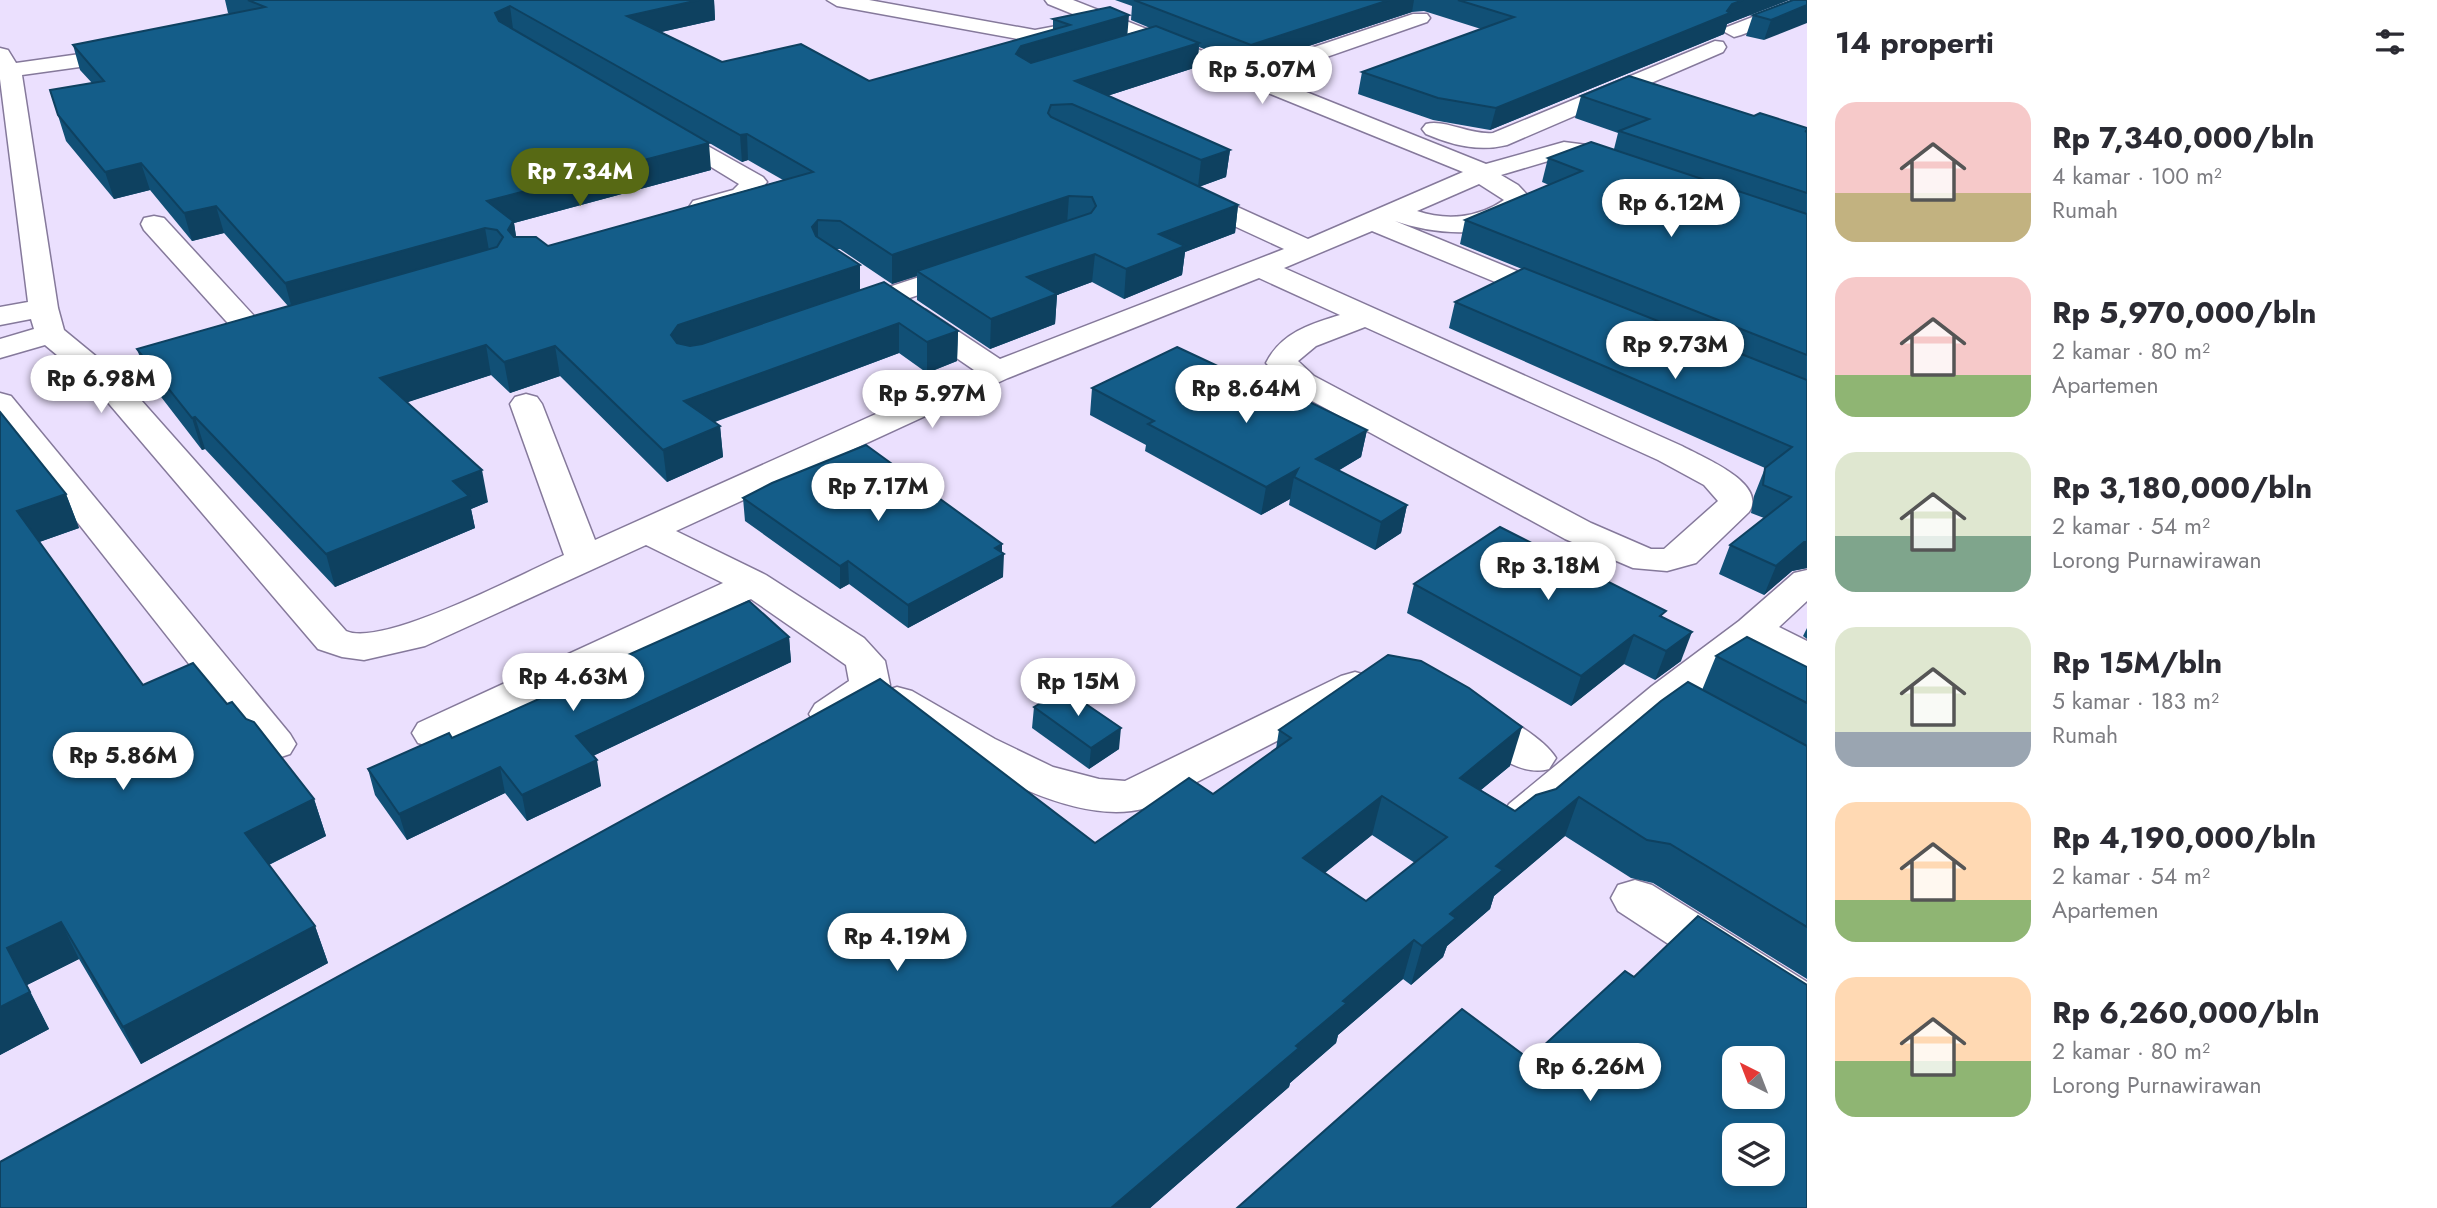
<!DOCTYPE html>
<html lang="id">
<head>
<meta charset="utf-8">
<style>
  :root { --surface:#fff; --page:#f7f7f7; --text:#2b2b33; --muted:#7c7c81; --accent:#576914 }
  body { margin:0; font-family:Jost,sans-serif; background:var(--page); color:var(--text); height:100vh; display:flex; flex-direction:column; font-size:26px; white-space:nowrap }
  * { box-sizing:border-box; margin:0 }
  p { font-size:23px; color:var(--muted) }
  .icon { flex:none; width:38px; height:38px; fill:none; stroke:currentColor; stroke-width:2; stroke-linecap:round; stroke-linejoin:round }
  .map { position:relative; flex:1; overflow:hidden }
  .drawer { display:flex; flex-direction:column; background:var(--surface); width:630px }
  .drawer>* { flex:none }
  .needle { width:46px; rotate:318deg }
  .tools { position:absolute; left:1722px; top:1046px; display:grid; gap:14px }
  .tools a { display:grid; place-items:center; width:63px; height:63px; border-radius:14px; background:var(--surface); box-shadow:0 4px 10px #0003; font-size:35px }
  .price { position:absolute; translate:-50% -60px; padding:0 16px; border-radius:24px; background:#fff; color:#222; font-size:23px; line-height:46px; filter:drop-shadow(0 2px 4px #0008) }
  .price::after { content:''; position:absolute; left:50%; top:42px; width:21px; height:16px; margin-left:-10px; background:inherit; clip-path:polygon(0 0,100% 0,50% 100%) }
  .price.active { background:var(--accent); color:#fff }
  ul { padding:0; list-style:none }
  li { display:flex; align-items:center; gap:21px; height:175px; padding:0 28px }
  li span { display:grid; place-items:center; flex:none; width:196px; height:140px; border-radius:21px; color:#555 }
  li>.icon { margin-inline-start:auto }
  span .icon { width:84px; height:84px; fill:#fffc; stroke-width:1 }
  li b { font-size:30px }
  h2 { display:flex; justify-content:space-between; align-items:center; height:84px; padding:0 28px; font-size:30px }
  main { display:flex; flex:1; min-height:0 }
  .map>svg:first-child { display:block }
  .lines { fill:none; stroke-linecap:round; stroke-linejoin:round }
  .minor-casing { stroke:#85799b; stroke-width:3 }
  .minor { fill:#fff; fill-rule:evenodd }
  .wall { fill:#115076; fill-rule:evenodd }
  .shaded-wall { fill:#0e4160 }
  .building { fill:#145d89; stroke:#0e4160; stroke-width:2; fill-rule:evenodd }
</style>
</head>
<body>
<main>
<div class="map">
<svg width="1807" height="1208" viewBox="0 0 1807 1208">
  <rect width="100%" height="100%" fill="#ebe0fe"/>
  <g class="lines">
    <g class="minor-casing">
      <g id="minor">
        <path d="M827,0H869L1035,30L1083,21L1093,27L1090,31L1035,42L837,6Z"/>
        <path d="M1045,0H1073L1248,69L1413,14H1427L1430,18L1427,22L1269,77L1486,164L1564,142L1587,145L1628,160L1632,165L1628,170L1619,173L1565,156L1501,175L1518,185L1533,201C1504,243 1436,235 1395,221L1566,291L1571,297L1566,303L1556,306L1546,303L1372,231L1284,268L1682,446C1702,457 1768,483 1749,512L1696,563L1667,571L1633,568L1565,539L1292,390L1266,363C1281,333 1310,324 1340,315L1259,278L1008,378L676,531L766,575L864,638L885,661L890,685L887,690L897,687L912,691L995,739L1053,767L1099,779L1125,781L1341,676L1355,672L1369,676L1375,685L1369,694L1146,808C1067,831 948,749 882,711L877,702C858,718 840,731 815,724L809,714L815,704L849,681L846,665L751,599L448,743L433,747L418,743L412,733L418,723L723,583L646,545L425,646L364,660L342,657L318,649L93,385L45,345L0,358V339L34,329L31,319L0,325V307L28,302L0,79V48L8,50L16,63L94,52L129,43L137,44L140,49L137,54L94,65L22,75L58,308L64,330L109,367L192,344L203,346L207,353L203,360L125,382L346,631C383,648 523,573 564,555L510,404L515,397L526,394L537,397L542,404L595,540L974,370L904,322L900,316L904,310L915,307L926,310L1000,359L1284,249L1180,201L1176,195L1180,189H1198L1308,239L1463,172L1048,4ZM1479,184L1504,200C1478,218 1447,221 1417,211ZM1365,327L1658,460L1704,485L1718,501L1664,549H1651L1591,523L1314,376L1298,361L1316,346Z"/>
        <path d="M1796,0H1807V10L1741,35L1734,37L1723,31L1727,27Z"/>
        <path d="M1715,41L1723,42L1726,47L1723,52L1507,145C1478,152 1452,145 1426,134L1422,129L1426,124C1445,119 1469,135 1493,133Z"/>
        <path d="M665,122L763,177L767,182L751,202L702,215L693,213L689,207L693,201L733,190L739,184L657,134L653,129L657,124Z"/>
        <path d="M154,216L164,218L266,329L270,335L266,341L255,344L244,341L144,230L141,224L144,218Z"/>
        <path d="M965,262L975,264L979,270L975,276L850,318L840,315L835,309L840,303Z"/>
        <path d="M0,393L11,396L290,734L296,744L290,754L275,759L260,754L0,424Z"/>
        <path d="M1807,570V601L1779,627L1807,641V670L1756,647L1682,706L1541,826L1525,831L1509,826L1503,815L1509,804L1652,686L1739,621L1794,573Z"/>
        <path d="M1474,704C1497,710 1543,737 1556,758L1549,769C1516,778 1486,746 1459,728L1453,718L1459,708Z"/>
        <path d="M1635,880L1652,885L1807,982V1029L1789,1023L1618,911L1611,898L1618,885Z"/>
      </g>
    </g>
    <use href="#minor" class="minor"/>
  </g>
  <g class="wall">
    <path d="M225,0H714L715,20L661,32L722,62L869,81L1053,30V19L1127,34L1150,28L1131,20L1132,6L1115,0H1789L1727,24L1724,34L1490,130L1433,120L1358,94L1362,72L1481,29L1424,11L1412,12L1248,66L1199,47L1197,67L1107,96L1230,150L1226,177L1199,187L1238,205L1235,233L1185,252L1182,275L1124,299L1092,282L1057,295L1055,324L990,349L917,300V276L892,284L840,249H835L860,265V290L958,331L957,361L927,373L899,353L715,422L720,426L723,457L667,482L560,376L510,393L491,375L407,402L488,502L471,509L475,528L335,587L205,449L202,450L148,380L137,349L288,306L224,233L192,241L150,190L114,199L66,141L50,90L92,83L80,70L73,45L231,14L228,13ZM513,29L742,162L748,160L783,180L548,246L516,237L514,223L711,170Z"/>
    <path d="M1793,0L1764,40L1746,36L1753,15Z"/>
    <path d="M1581,96L1754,116L1807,128V568L1792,571L1764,595L1719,574L1730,545L1764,518L1751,513L1754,496L1765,468L1449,328L1455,302L1522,269L1460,244L1465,220L1549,185L1542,182L1548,158L1614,149L1618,133L1575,118Z"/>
    <path d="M1241,377L1367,430L1361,457L1338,471L1407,505L1401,533L1375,550L1289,505L1290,499L1261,515L1145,451L1146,445L1090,415L1092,388Z"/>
    <path d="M0,412L66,494L79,528L39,542L143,685L227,704L246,719L314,799L326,836L269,865L315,926L328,963L141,1064L79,959L27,985L49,1029L0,1055Z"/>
    <path d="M743,498L1002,552L1003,577L908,628L849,584L840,589L745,521Z"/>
    <path d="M1414,584L1663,617L1681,661L1655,680L1624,664L1571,706L1407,613Z"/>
    <path d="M1807,628V639L1803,636Z"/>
    <path d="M789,637L791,662L593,756L601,786L527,821L505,793L407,840L375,795L368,769L452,738L566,687L565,683Z"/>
    <path d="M1716,656L1807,667V979L1653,883L1631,878L1565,836L1494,896L1490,909L1447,946L1443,957L1411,985L1403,979L1338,1035L1336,1043L1290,1083L1289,1087L1150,1208H0L1095,843L1213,794L1276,749L1279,730L1510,766L1481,790L1515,811L1556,789L1702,690ZM1372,835L1415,863L1366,901L1325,873Z"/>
    <path d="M1034,707L1119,749L1089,769L1032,728Z"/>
  </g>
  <g class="shaded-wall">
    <path d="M699,0H714L715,20L630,39L627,16Z"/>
    <path d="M1389,0H1414L1412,12L1248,66L1251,45Z"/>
    <path d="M1743,0H1789L1727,24L1724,34L1490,130L1496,108L1727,11L1732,4Z"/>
    <path d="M1807,5V23L1764,40L1771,20Z"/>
    <path d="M510,6L513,29L498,36L495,13Z"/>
    <path d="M1129,15L1127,39L1020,70L1016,54L1021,46Z"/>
    <path d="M1199,43L1197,67L1076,106L1075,81Z"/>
    <path d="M747,134L748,160L742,162L740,135Z"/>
    <path d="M709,143L711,170L514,223L518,249L508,230L487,201Z"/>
    <path d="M1230,150L1226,177L1198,187L1201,160Z"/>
    <path d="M141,163L150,190L114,199L105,172Z"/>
    <path d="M1069,196L1067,224L917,271V276L892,284V255Z"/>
    <path d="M1238,205L1235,233L1185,252L1182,275L1124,299L1126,269L1159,234Z"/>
    <path d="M216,206L224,233L192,241L184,213Z"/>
    <path d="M818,220V248L812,227Z"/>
    <path d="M485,228L490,256L293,312L285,283Z"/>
    <path d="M1095,254L1092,282L1057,295L1055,324L990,349L991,319L1027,277Z"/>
    <path d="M860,265V294L681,356L671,335L678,325Z"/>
    <path d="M899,323V353L687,432L684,401Z"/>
    <path d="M958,331L957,361L927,373V342Z"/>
    <path d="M486,345L491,375L387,409L380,378Z"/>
    <path d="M555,346L560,376L510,393L504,362Z"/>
    <path d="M195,417L205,449L202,450L192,418Z"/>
    <path d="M720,426L723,457L667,482L663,450Z"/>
    <path d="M1367,430L1361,457L1310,487L1316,459Z"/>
    <path d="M1298,469L1294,477L1290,499L1261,515L1266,487Z"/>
    <path d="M482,470L488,502L471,509L475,528L335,587L326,554L453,481Z"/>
    <path d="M66,494L79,528L31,545L17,511Z"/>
    <path d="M1407,505L1401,533L1375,550L1381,522Z"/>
    <path d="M1804,542H1807V568L1792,571L1764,595L1776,566Z"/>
    <path d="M1002,544V555L1004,554L1003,577L908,628V605L995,548Z"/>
    <path d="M848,561L849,584L840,589V566Z"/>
    <path d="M1692,632L1681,661L1655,680L1666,651Z"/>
    <path d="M1634,635L1624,664L1571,706L1581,676Z"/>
    <path d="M789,637L791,662L580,762L576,736Z"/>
    <path d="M1522,727L1510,766L1449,816L1460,778Z"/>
    <path d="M1121,728L1119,749L1089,769L1091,748Z"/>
    <path d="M597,760L601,786L527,821L522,795Z"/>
    <path d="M500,767L505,793L407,840L399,814Z"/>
    <path d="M1382,796L1372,835L1294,897L1303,858Z"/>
    <path d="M1579,797L1565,836L1494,896L1490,909L1447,946L1443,957L1411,985L1422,946L1450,914L1496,866Z"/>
    <path d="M314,799L326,836L258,870L245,833Z"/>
    <path d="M61,922L79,959L27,985L7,948Z"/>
    <path d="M315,926L328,963L141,1064L123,1027Z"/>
    <path d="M1414,940L1403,979L1338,1035L1336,1043L1290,1083L1289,1087L1150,1208H1111L1296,1046L1343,1001Z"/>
    <path d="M30,992L49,1029L0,1055V1007Z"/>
  </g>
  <g class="building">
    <path d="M248,0H699L627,16L722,62L801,44L869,81L1070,25L1053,19L1110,7L1129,15L1021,46L1016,54L1031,63L1156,26L1199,43L1075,81L1230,150L1201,160L1072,104L1051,105L1048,113L1051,117L1238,205L1159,234L1185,246L1126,269L1095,254L1027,277L1057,294L991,319L917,271L1091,213L1096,206L1092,197L1069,196L892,255L840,221L818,220L812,227L816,236L860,265L678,325L671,335L677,343L690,346L702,344L884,282L958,331L927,342L899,323L684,401L720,426L663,450L555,346L504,362L486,345L380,378L482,470L453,481L469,496L326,554L195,417L192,418L137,349L497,247L503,237L497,230L485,228L285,283L216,206L184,213L141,163L105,172L58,115L50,90L104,81L73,45L265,7ZM510,6L740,135L747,134L813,172L548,246L536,237H514L508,230L513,221L487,201L709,143L499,21L495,13Z"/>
    <path d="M1134,0H1389L1251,45Z"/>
    <path d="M1458,0H1743L1732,4L1727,11L1730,13L1496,108L1438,98L1362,72L1514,17Z"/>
    <path d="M1793,0H1807V5L1771,20L1753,15Z"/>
    <path d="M1629,76L1754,116L1760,113L1807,128V131H1805L1807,132V193L1619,131L1649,119L1581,96Z"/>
    <path d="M1591,142L1807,214V355L1465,220L1582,171L1548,158Z"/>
    <path d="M1524,268L1807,380V542H1804L1776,566L1730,545L1791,497L1763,485L1765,468L1792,447L1455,302Z"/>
    <path d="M1177,347L1241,377L1250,373L1367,430L1316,459L1407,505L1381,522L1294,477L1298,469L1266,487L1148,424L1154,421L1092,388Z"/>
    <path d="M0,412L66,494L17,511L143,685L193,663L227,704L232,702L246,719L254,722L314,799L245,833L315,926L123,1027L61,922L7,948L30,992L0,1007Z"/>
    <path d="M866,445L1002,544L995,548L1004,554L908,605L848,561L840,566L743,498L772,483Z"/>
    <path d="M1500,527L1666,611L1660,616L1692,632L1666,651L1634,635L1581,676L1414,584Z"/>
    <path d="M749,601L789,637L576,736L597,760L522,795L500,767L399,814L368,769L449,733L452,738L568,686L565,683Z"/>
    <path d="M1747,637L1807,667V703L1716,656Z"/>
    <path d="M1388,655L1421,661L1469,688L1522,727L1460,778L1515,811L1536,795L1556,789L1661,701L1688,682L1807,746V927L1670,844L1647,840L1579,797L1496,866L1503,870L1450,914L1456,918L1422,946L1414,940L1343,1001L1347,1003L1296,1046L1299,1048L1111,1208H0V1162L880,679L1095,843L1189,778L1213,794L1291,738L1279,730ZM1382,796L1447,837L1366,901L1303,858Z"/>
    <path d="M1064,689L1121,728L1091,748L1034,707Z"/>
    <path d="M1698,916L1807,985V1208H1237L1462,1009L1529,1059L1625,971L1634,977ZM1734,1059H1773V1097H1734ZM1734,1136H1773V1174H1734Z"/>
  </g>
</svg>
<div class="tools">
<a><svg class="needle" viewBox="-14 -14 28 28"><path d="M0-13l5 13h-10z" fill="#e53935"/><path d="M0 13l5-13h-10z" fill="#7c7c81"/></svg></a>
<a><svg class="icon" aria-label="layers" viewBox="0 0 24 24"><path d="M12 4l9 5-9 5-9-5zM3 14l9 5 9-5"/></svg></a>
</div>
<b class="price" style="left:1262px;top:106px">Rp 5.07M</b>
<b class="price active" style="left:580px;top:208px">Rp 7.34M</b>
<b class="price" style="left:1671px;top:239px">Rp 6.12M</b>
<b class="price" style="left:1675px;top:381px">Rp 9.73M</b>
<b class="price" style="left:101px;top:415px">Rp 6.98M</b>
<b class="price" style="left:1246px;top:425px">Rp 8.64M</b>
<b class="price" style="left:932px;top:430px">Rp 5.97M</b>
<b class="price" style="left:878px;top:523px">Rp 7.17M</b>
<b class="price" style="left:1548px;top:602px">Rp 3.18M</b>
<b class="price" style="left:573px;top:713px">Rp 4.63M</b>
<b class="price" style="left:1078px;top:718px">Rp 15M</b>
<b class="price" style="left:123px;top:792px">Rp 5.86M</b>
<b class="price" style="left:897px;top:973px">Rp 4.19M</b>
<b class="price" style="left:1590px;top:1103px">Rp 6.26M</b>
</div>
<section class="drawer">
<h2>14 properti<svg class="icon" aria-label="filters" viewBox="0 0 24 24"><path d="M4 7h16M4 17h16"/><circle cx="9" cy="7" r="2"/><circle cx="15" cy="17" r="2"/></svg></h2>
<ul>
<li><span style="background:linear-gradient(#f6c9c9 65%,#c2b280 0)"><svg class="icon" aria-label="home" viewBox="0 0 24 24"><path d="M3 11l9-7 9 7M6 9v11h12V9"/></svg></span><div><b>Rp 7,340,000/bln</b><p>4 kamar · 100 m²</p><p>Rumah</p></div></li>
<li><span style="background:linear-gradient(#f6c9c9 70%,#8fb573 0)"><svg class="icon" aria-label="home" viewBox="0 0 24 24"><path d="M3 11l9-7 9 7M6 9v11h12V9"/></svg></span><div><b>Rp 5,970,000/bln</b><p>2 kamar · 80 m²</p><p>Apartemen</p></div></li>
<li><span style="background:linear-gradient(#dfe7d0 60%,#7fa58c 0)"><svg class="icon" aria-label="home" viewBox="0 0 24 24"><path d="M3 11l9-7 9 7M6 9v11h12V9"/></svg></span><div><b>Rp 3,180,000/bln</b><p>2 kamar · 54 m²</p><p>Lorong Purnawirawan</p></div></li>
<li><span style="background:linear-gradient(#dfe7d0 75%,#9aa5b1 0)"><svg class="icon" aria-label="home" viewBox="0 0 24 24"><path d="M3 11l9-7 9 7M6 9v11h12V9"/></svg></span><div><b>Rp 15M/bln</b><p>5 kamar · 183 m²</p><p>Rumah</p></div></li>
<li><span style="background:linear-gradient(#ffd9b3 70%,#8fb573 0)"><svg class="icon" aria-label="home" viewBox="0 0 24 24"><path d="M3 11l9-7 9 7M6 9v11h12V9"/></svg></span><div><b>Rp 4,190,000/bln</b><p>2 kamar · 54 m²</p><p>Apartemen</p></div></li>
<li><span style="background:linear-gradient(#ffd9b3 60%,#8fb573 0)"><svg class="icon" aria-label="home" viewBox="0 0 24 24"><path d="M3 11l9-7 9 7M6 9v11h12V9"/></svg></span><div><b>Rp 6,260,000/bln</b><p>2 kamar · 80 m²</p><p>Lorong Purnawirawan</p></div></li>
</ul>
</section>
</main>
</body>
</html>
